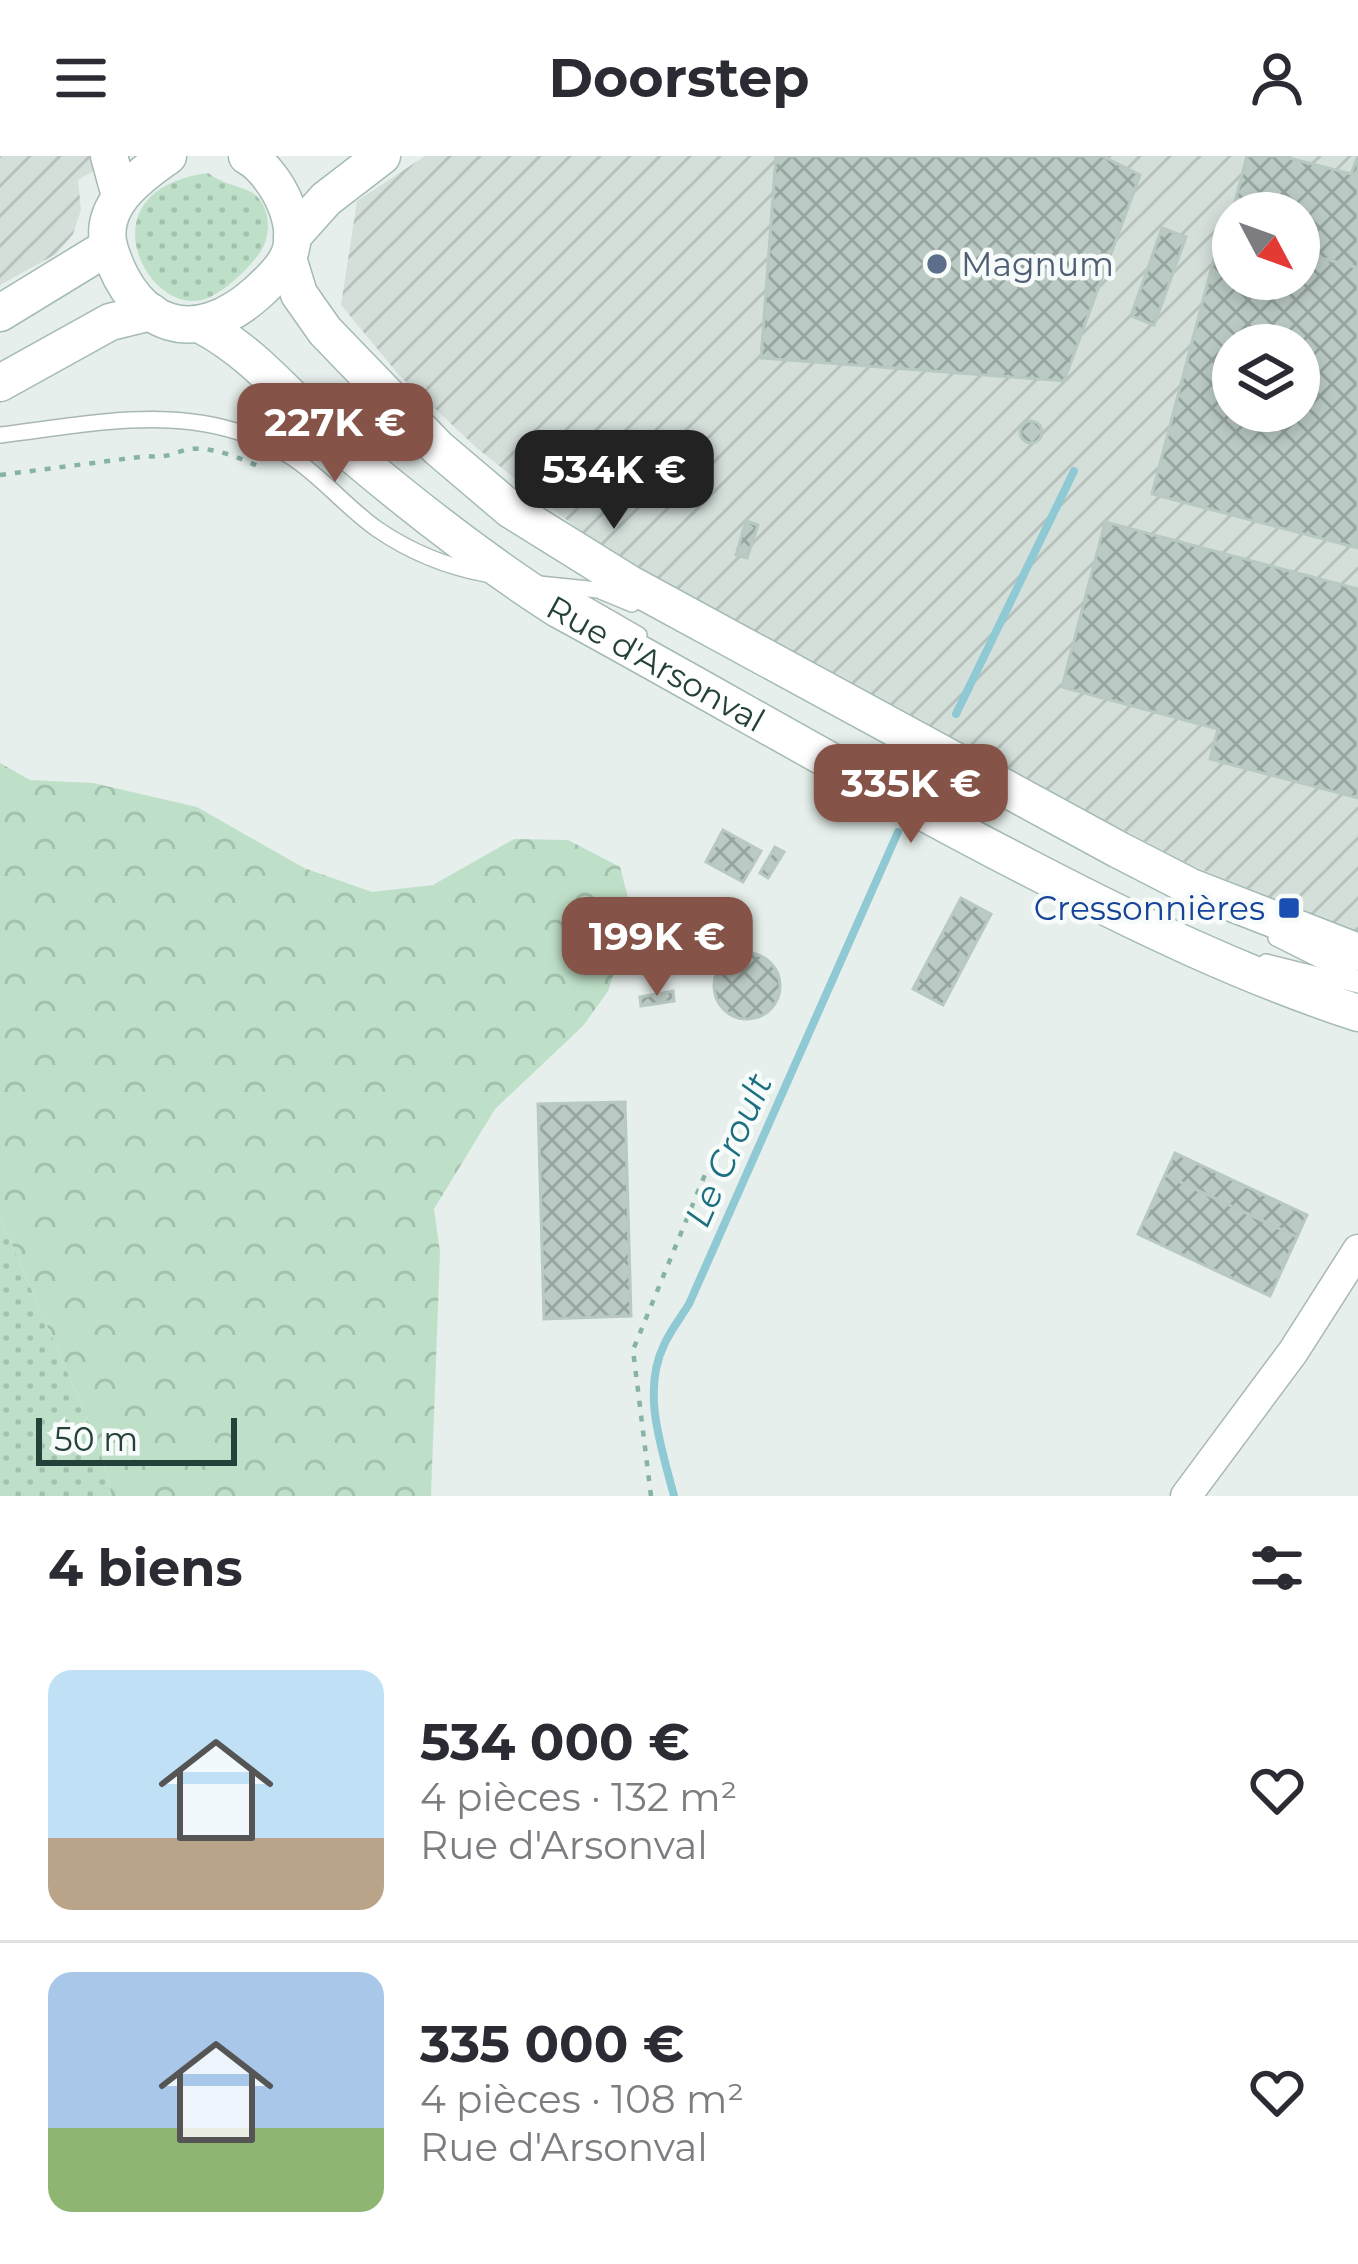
<!DOCTYPE html>
<html lang="fr">
<head>
<meta charset="utf-8">
<style>
  :root { --surface:#fff; --page:#f2f2f3; --text:#2b2b33; --muted:#7c7c81; --line:#e1e1e2; --accent:#855347 }
  body { margin:0; font-family:Montserrat,sans-serif; background:var(--page); color:var(--text); height:100vh; display:flex; flex-direction:column; font-size:45px; white-space:nowrap }
  * { box-sizing:border-box; margin:0 }
  p { font-size:39px; color:var(--muted) }
  .icon { flex:none; width:66px; height:66px; fill:none; stroke:currentColor; stroke-width:2; stroke-linecap:round; stroke-linejoin:round }
  .map { position:relative; height:1340px; overflow:hidden }
  .details { display:flex; flex-direction:column; background:var(--surface); flex:1 }
  .details>* { flex:none }
  .needle { width:78px; rotate:131deg }
  .fabs { position:absolute; left:1212px; top:36px; display:grid; gap:24px }
  .fabs a { display:grid; place-items:center; width:108px; height:108px; border-radius:50%; background:var(--surface); box-shadow:0 6px 18px #0003; font-size:60px }
  .scale { position:absolute; left:36px; bottom:30px; width:201px; box-sizing:border-box; padding-left:12px; border:6px solid #24423a; border-top:0; font-size:33px; line-height:42px; white-space:nowrap; color:#24423a; -webkit-text-stroke:9px #f7fbf9; paint-order:stroke }
  .price { position:absolute; translate:-50% -102px; padding:0 27px; border-radius:24px; background:var(--accent); color:#fff; font-size:39px; line-height:78px; filter:drop-shadow(0 3px 6px #0008) }
  .price::after { content:''; position:absolute; left:50%; top:72px; width:36px; height:27px; margin-left:-18px; background:inherit; clip-path:polygon(0 0,100% 0,50% 100%) }
  .price.active { background:#222; color:#fff }
  ul { padding:0; list-style:none }
  li { display:flex; align-items:center; gap:36px; height:300px; padding:0 48px }
  li+li { border-top:3px solid var(--line) }
  li span { display:grid; place-items:center; flex:none; width:336px; height:240px; border-radius:24px; color:#555 }
  li>.icon { margin-inline-start:auto }
  span .icon { width:144px; height:144px; fill:#fffc; stroke-width:1 }
  li b { font-size:51px }
  h2 { display:flex; justify-content:space-between; align-items:center; height:144px; padding:0 48px; font-size:51px }
  header { display:flex; justify-content:space-between; align-items:center; height:156px; padding:0 48px; background:var(--surface); font-size:54px; font-weight:700 }
  .map>svg:first-child { display:block }
  .industrial { fill:url(#industrial-furrows); fill-rule:evenodd }
  .grass { fill:url(#grass-dots) }
  .forest { fill:url(#forest-crowns) }
  .lines { fill:none; stroke-linecap:round; stroke-linejoin:round }
  .stream { stroke:#8ec9d4; stroke-width:8 }
  .building { fill:url(#building-cross-hatch); stroke:#b8c9c2; stroke-width:3; fill-rule:evenodd }
  .lane-casing { stroke:#a8b8b2; stroke-width:18 }
  .street-casing { stroke:#a8b8b2; stroke-width:33 }
  .secondary-casing { stroke:#a4bbb3; stroke-width:39 }
  .path { stroke:#86b3a5; stroke-width:4.5; stroke-dasharray:6 9; stroke-linecap:butt }
  .lane { stroke:#fff; stroke-width:15 }
  .street { stroke:#fff; stroke-width:30 }
  .secondary { stroke:#fff; stroke-width:36 }
  .service-dot { fill:#5c6f8a; stroke:#f7fbf9; stroke-width:4.5 }
  .transit-dot { fill:#1a4fb4; stroke:#f7fbf9; stroke-width:4.5 }
  .labels { text-anchor:middle; dominant-baseline:central; stroke-width:9; stroke-linejoin:round; paint-order:stroke }
  .service-label { font-size:33px; fill:#4e5e75; stroke:#f7fbf9; text-anchor:start }
  .street-label { font-size:33px; fill:#24423a; stroke:#f7fbf9 }
  .transit-label { font-size:33px; fill:#164399; stroke:#f7fbf9; text-anchor:end }
  .water-label { font-size:36px; font-style:italic; fill:#1c6f80; stroke:#f7fbf9 }
</style>
</head>
<body>
<header><svg class="icon" aria-label="menu" viewBox="0 0 24 24"><path d="M4 6h16M4 12h16M4 18h16"/></svg>Doorstep<svg class="icon" aria-label="person" viewBox="0 0 24 24"><circle cx="12" cy="8" r="4"/><path d="M4 21q1-7 8-7t8 7"/></svg></header>
<div class="map">
<svg width="1358" height="1340" viewBox="0 0 1358 1340">
  <defs>
    <pattern id="industrial-furrows" width="10" height="10" patternUnits="userSpaceOnUse" patternTransform="scale(3)"><rect width="10" height="10" fill="#d4dfda"/><path d="M-1 1l2-2M0 10L10 0M9 11l2-2" fill="none" stroke="#b6c1bc"/></pattern>
    <pattern id="grass-dots" width="8" height="8" patternUnits="userSpaceOnUse" patternTransform="scale(3)"><rect width="8" height="8" fill="#bfe0c8"/><path d="M2 2h.1M6 6h.1" fill="none" stroke="#a4c1ad" stroke-width="1.8" stroke-linecap="round"/></pattern>
    <pattern id="forest-crowns" width="20" height="18" patternUnits="userSpaceOnUse" patternTransform="scale(3)"><rect width="20" height="18" fill="#bfe0c8"/><path d="M2 6a3 3 0 1 1 6 0M12 15a3 3 0 1 1 6 0" fill="none" stroke="#a4c1ad"/></pattern>
    <pattern id="building-cross-hatch" width="8" height="8" patternUnits="userSpaceOnUse" patternTransform="scale(3)"><rect width="8" height="8" fill="#bbcac4"/><path d="M0 0l8 8M0 8l8-8" fill="none" stroke="#98a6a0"/></pattern>
  </defs>
  <rect width="100%" height="100%" fill="#e6efeb"/>
  <g class="industrial">
    <path d="M0,0H120L78,24L81,54L73,78L56,98L0,129Z"/>
    <path d="M425,0H1358V777L1188,708L667,432L578,373L478,293L399,219L341,149L357,45ZM1233,57H1299V123H1233ZM1233,189H1299V255H1233Z"/>
  </g>
  <g class="grass">
    <path d="M208,17C219,26 235,29 249,35C271,45 273,80 259,98C247,114 222,139 202,144C146,158 82,34 208,17Z"/>
    <path d="M0,1061L98,1287L112,1340H0Z"/>
  </g>
  <path class="forest" d="M0,607L30,624L93,627L197,651L304,712L372,736L433,729L514,683L568,684L620,711L633,761L608,835L583,870L495,953L434,1053L440,1096L431,1340H112L98,1287L0,1061Z"/>
  <g class="lines">
    <g class="stream">
      <path d="M956,558L1074,315"/>
      <path d="M674,1340C662,1293 641,1236 664,1189C670,1175 681,1161 689,1148L898,676"/>
    </g>
  </g>
  <g class="building">
    <path d="M776,0H1102L1140,19L1064,225L761,202Z"/>
    <path d="M1247,0H1281L1351,18L1358,0V112L1299,96V57H1233V79L1227,77Z"/>
    <path d="M1162,72L1186,81L1154,169L1131,160Z"/>
    <path d="M1221,76L1233,79V123H1299V96L1358,112V392L1152,338ZM1233,189H1299V255H1233Z"/>
    <circle cx="1031" cy="276" r="11"/>
    <path d="M746,365L758,369L747,402L736,399Z"/>
    <path d="M1105,366L1358,433V642L1210,603L1218,573L1062,531Z"/>
    <path d="M723,674L761,695L743,726L706,706Z"/>
    <path d="M775,691L784,696L768,722L760,717Z"/>
    <path d="M961,742L991,758L943,849L913,833Z"/>
    <circle cx="747" cy="830" r="33"/>
    <path d="M673,835L674,845L641,850L640,841Z"/>
    <path d="M625,946L631,1160L544,1163L538,948Z"/>
    <path d="M1175,997L1307,1059L1297,1081L1165,1019Z"/>
    <path d="M1165,1019L1297,1081L1270,1140L1138,1078Z"/>
  </g>
  <g class="lines">
    <g class="lane-casing">
      <g id="lane">
        <path d="M0,279C100,267 203,242 293,302C323,322 347,352 377,373C409,395 448,411 486,418"/>
        <path d="M539,428L598,434L632,448"/>
        <path d="M561,434L639,479"/>
        <path d="M1276,782L1358,823"/>
        <path d="M1266,806L1358,829"/>
      </g>
    </g>
    <g class="street-casing">
      <path id="street" d="M1186,1340L1293,1196L1358,1094"/>
    </g>
    <g class="secondary-casing">
      <g id="secondary">
        <path d="M109,0L120,40"/>
        <path d="M168,0C138,21 96,51 110,94C135,173 195,192 257,137C267,128 281,115 287,103C299,81 289,52 278,33C270,20 260,7 247,0"/>
        <path d="M292,81L326,43L382,0"/>
        <path d="M288,102L299,138L325,175L438,292L511,354L630,428L1119,694L1191,731L1358,796"/>
        <path d="M0,157L108,91"/>
        <path id="s1" d="M203,170C258,199 296,251 343,291C410,348 483,405 558,453C716,539 871,631 1031,713C1137,768 1245,820 1358,857"/>
        <path d="M0,227L110,166L151,156"/>
      </g>
    </g>
    <g class="path">
      <path d="M0,319L147,300C164,302 169,299 185,294C207,288 244,303 264,313"/>
      <path d="M651,1340L633,1194L706,1016"/>
    </g>
    <use href="#lane" class="lane"/>
    <use href="#street" class="street"/>
    <use href="#secondary" class="secondary"/>
  </g>
  <circle class="service-dot" cx="937" cy="108" r="12"/>
  <rect class="transit-dot" x="1277" y="740" width="24" height="24" rx="6"/>
  <g class="labels">
    <g class="service-label">
      <text x="961" y="108">Magnum</text>
    </g>
    <g class="street-label">
      <text stroke="none"><textPath href="#s1" startOffset="567">Rue d'Arsonval</textPath></text>
    </g>
    <g class="transit-label">
      <text x="1265" y="752">Cressonnières</text>
    </g>
    <g class="water-label">
      <text transform="translate(728 994) rotate(-66)">Le Croult</text>
    </g>
  </g>
</svg>
<div class="fabs">
<a><svg class="needle" viewBox="-14 -14 28 28"><path d="M0-13l5 13h-10z" fill="#e53935"/><path d="M0 13l5-13h-10z" fill="#7c7c81"/></svg></a>
<a><svg class="icon" aria-label="layers" viewBox="0 0 24 24"><path d="M12 4l9 5-9 5-9-5zM3 14l9 5 9-5"/></svg></a>
</div>
<div class="scale">50 m</div>
<b class="price" style="left:335px;top:329px">227K €</b>
<b class="price active" style="left:614px;top:376px">534K €</b>
<b class="price" style="left:911px;top:690px">335K €</b>
<b class="price" style="left:657px;top:843px">199K €</b>
</div>
<section class="details">
<h2>4 biens<svg class="icon" aria-label="filters" viewBox="0 0 24 24"><path d="M4 7h16M4 17h16"/><circle cx="9" cy="7" r="2"/><circle cx="15" cy="17" r="2"/></svg></h2>
<ul>
<li><span style="background:linear-gradient(#bfe0f5 70%,#b9a48a 0)"><svg class="icon" aria-label="home" viewBox="0 0 24 24"><path d="M3 11l9-7 9 7M6 9v11h12V9"/></svg></span><div><b>534 000 €</b><p>4 pièces · 132 m²</p><p>Rue d'Arsonval</p></div><svg class="icon" aria-label="heart" viewBox="0 0 24 24"><path d="M12 20l-8-8c-3-5 5-10 8-4 3-6 11-1 8 4z"/></svg></li>
<li><span style="background:linear-gradient(#a9c7e8 65%,#8fb573 0)"><svg class="icon" aria-label="home" viewBox="0 0 24 24"><path d="M3 11l9-7 9 7M6 9v11h12V9"/></svg></span><div><b>335 000 €</b><p>4 pièces · 108 m²</p><p>Rue d'Arsonval</p></div><svg class="icon" aria-label="heart" viewBox="0 0 24 24"><path d="M12 20l-8-8c-3-5 5-10 8-4 3-6 11-1 8 4z"/></svg></li>
</ul>
</section>
</body>
</html>
